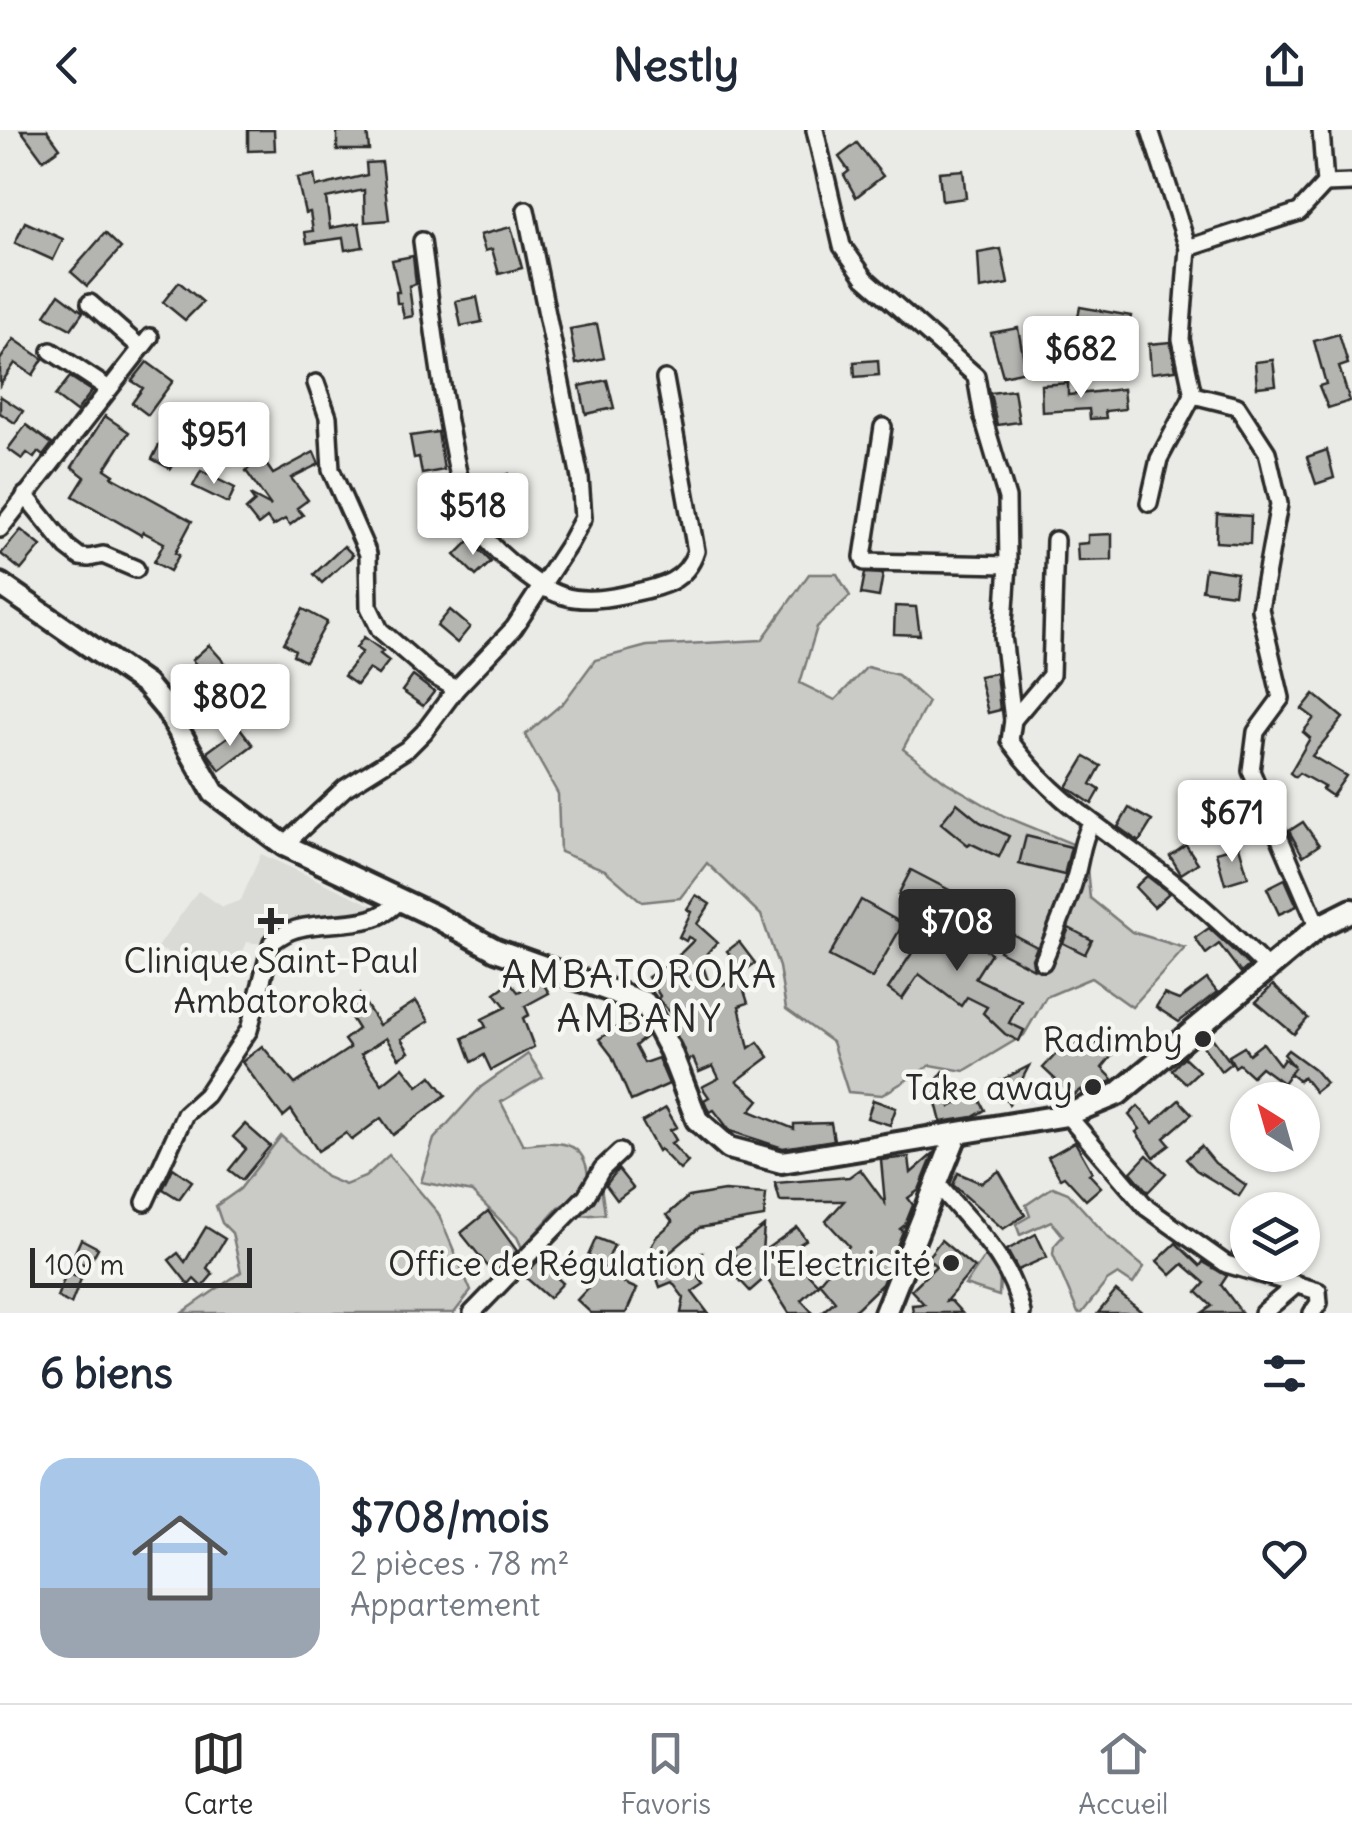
<!DOCTYPE html>
<html lang="fr">
<head>
<meta charset="utf-8">
<style>
  :root { --surface:#fff; --page:#f6f6f7; --text:#1f2937; --muted:#747a83; --line:#e0e1e3; --accent:#2b2b2b }
  body { margin:0; font-family:Delius,sans-serif; background:var(--page); color:var(--text); height:100vh; display:flex; flex-direction:column; font-size:38px; white-space:nowrap }
  * { box-sizing:border-box; margin:0 }
  p { font-size:32px; color:var(--muted) }
  .icon { flex:none; width:55px; height:55px; fill:none; stroke:currentColor; stroke-width:2; stroke-linecap:round; stroke-linejoin:round }
  .map { position:relative; height:1183px; overflow:hidden }
  .panel { display:flex; flex-direction:column; background:var(--surface); flex:1 }
  .panel>* { flex:none }
  .needle { width:65px; rotate:323deg }
  .fabs { position:absolute; left:1230px; top:952px; display:grid; gap:20px }
  .fabs a { display:grid; place-items:center; width:90px; height:90px; border-radius:50%; background:var(--surface); box-shadow:0 2px 8px #0004; font-size:50px }
  .scale { position:absolute; left:30px; bottom:25px; width:222px; box-sizing:border-box; padding-left:10px; border:5px solid #2b2b2b; border-top:0; font-size:28px; line-height:35px; white-space:nowrap; color:#2b2b2b; -webkit-text-stroke:8px #f6f6f2; paint-order:stroke }
  .price { position:absolute; translate:-50% -85px; padding:0 22px; border-radius:10px; background:#fff; color:#222; font-size:32px; line-height:65px; filter:drop-shadow(0 2px 5px #0008) }
  .price::after { content:''; position:absolute; left:50%; top:60px; width:30px; height:22px; margin-left:-15px; background:inherit; clip-path:polygon(0 0,100% 0,50% 100%) }
  .price.selected { background:var(--accent); color:#fff }
  ul { padding:0; list-style:none }
  li { display:flex; align-items:center; gap:30px; height:250px; padding:0 40px }
  li span { display:grid; place-items:center; flex:none; width:280px; height:200px; border-radius:30px; color:#555 }
  li>.icon { margin-inline-start:auto }
  span .icon { width:120px; height:120px; fill:#fffc; stroke-width:1 }
  li b { font-size:42px }
  h2 { display:flex; justify-content:space-between; align-items:center; height:120px; padding:0 40px; font-size:42px }
  header { display:flex; justify-content:space-between; align-items:center; height:130px; padding:0 40px; background:var(--surface); font-size:45px; font-weight:700 }
  .tab-bar { display:flex; justify-content:space-around; align-items:center; height:140px; border-top:2px solid var(--line); background:var(--surface); font-size:28px; color:var(--muted) }
  .tab-bar a { display:grid; justify-items:center; gap:5px }
  .tab-bar .selected { color:var(--accent) }
  .map>svg:first-child { display:block }
  .built { fill:#dadad6 }
  .green { fill:#cacac7; stroke:#7a7a79; stroke-width:2.5 }
  .building { fill:#b4b4b1; stroke:#2b2b2b; stroke-width:2.5 }
  .lines { fill:none; stroke-linecap:round; stroke-linejoin:round }
  .minor-casing { stroke:#2b2b2b; stroke-width:22 }
  .tertiary-casing { stroke:#2b2b2b; stroke-width:28 }
  .minor { stroke:#f6f6f2; stroke-width:15 }
  .tertiary { stroke:#f6f6f2; stroke-width:20 }
  .poi-dot { fill:#2b2b2b; stroke:#f6f6f2; stroke-width:4 }
  .labels { text-anchor:middle; dominant-baseline:central; stroke-width:9; stroke-linejoin:round; paint-order:stroke }
  .poi-label { font-size:35px; fill:#2b2b2b; stroke:#f6f6f2; text-anchor:end }
  .neighbourhood-label { font-size:38px; letter-spacing:2.5px; fill:#2b2b2b; stroke:#f6f6f2 }
</style>
</head>
<body>
<header><svg class="icon" aria-label="back" viewBox="0 0 24 24"><path d="M15 5l-7 7 7 7"/></svg>Nestly<svg class="icon" aria-label="share" viewBox="0 0 24 24"><path d="M12 15V3M7 8l5-5 5 5M5 13v7h14v-7"/></svg></header>
<div class="map">
<svg width="1352" height="1183" viewBox="0 0 1352 1183">
  <rect width="100%" height="100%" fill="#eaeae6"/>
  <filter id="ink" filterUnits="userSpaceOnUse"><feTurbulence type="fractalNoise" baseFrequency=".01" numOctaves="2"/><feDisplacementMap in="SourceGraphic" scale="20" xChannelSelector="R" yChannelSelector="G"/><feConvolveMatrix kernelMatrix="1 2 1 2 8 2 1 2 1" color-interpolation-filters="sRGB"/></filter>
  <g filter="url(#ink)">
    <path class="built" d="M261,724L391,784L295,804L272,815L247,812L229,850L157,818L198,761L223,777L241,770Z"/>
    <g class="green">
      <path d="M809,444H837L850,466L817,497L800,553L835,570L867,537L898,545L928,572L903,619L946,652L1004,686L1085,719L1090,768L1132,802L1185,818L1132,877L1091,848L1046,867L1024,905L964,941L931,935L882,965L848,962L832,912L786,879L779,837L761,785L707,733L680,768L642,772L605,740L560,722L558,664L525,605L564,572L595,530L647,516L762,510Z"/>
      <path d="M528,924L543,947L501,972L523,1015C553,1011 587,1007 588,1049L601,1056L605,1084L579,1086L571,1070L559,1077L522,1118L517,1107L472,1062L421,1052L434,1009L481,957Z"/>
      <path d="M281,1006L326,1047L345,1055L365,1047L389,1025L438,1083L471,1161L454,1183H182L241,1142L232,1103L222,1093L216,1076L240,1059Z"/>
      <path d="M1053,1057L1068,1063L1109,1108L1144,1137L1133,1154L1118,1144L1107,1151L1082,1183H1078L1053,1124L1054,1116L1063,1106L1051,1091L1020,1105L1016,1094L1030,1086L1026,1075Z"/>
      <path d="M985,1126L1000,1148L999,1166L965,1155Z"/>
    </g>
    <g class="building">
      <path d="M21,0H47L60,18L43,30Z"/>
      <path d="M248,0H274L275,20L248,21Z"/>
      <path d="M351,0H367L369,20H337V2Z"/>
      <path d="M857,13L883,46L856,67L844,45L849,41L839,27Z"/>
      <path d="M382,32L389,90L365,92L364,60L326,68L330,98L359,93L363,117L345,120L343,108L307,113L305,102L313,101L310,82L305,83L297,48L314,45L316,57L367,45L366,33Z"/>
      <path d="M963,40L966,68L942,71L939,42Z"/>
      <path d="M25,92L63,109L53,130L15,113Z"/>
      <path d="M511,97L522,138L499,144L492,119L485,121L480,105Z"/>
      <path d="M105,103L121,118L87,156L71,142Z"/>
      <path d="M1001,119L1008,154L980,159L978,123Z"/>
      <path d="M413,126L416,154L409,156L413,186L404,188L401,173H397L396,162H399L392,130Z"/>
      <path d="M179,152L203,172L185,190L163,172Z"/>
      <path d="M59,164L83,182L71,199L45,185Z"/>
      <path d="M477,167L482,192L461,196L456,171Z"/>
      <path d="M1080,177L1131,186L1126,212L1075,202Z"/>
      <path d="M597,194L604,228L576,234L570,199Z"/>
      <path d="M1018,198L1026,241L1003,246L991,203Z"/>
      <path d="M1339,204L1348,234L1339,237L1350,271L1328,278L1319,256L1326,254L1314,211Z"/>
      <path d="M14,209L43,229L33,245L15,233L0,255V230Z"/>
      <path d="M1170,212L1176,240L1151,243L1149,214Z"/>
      <path d="M878,230L879,245L855,247L854,232Z"/>
      <path d="M1273,230L1276,255L1257,257L1255,232Z"/>
      <path d="M147,232L173,251L148,285L132,273L143,258L132,251Z"/>
      <path d="M70,247L92,261L76,282L55,266Z"/>
      <path d="M607,250L614,278L586,284L580,256Z"/>
      <path d="M1068,253V265L1123,259L1125,279L1105,281L1106,288L1090,289L1089,279L1042,282L1041,255Z"/>
      <path d="M1014,260L1019,292L997,295L990,263Z"/>
      <path d="M0,266L23,281L15,293L0,283Z"/>
      <path d="M105,286L129,302L105,339L114,345L112,347L192,391L175,423L179,425L170,441L154,432L164,413L143,402L141,405L73,366L85,347L72,337Z"/>
      <path d="M26,295L52,314L43,326L38,322L34,328L27,323L22,329L8,319Z"/>
      <path d="M438,302L444,340L422,344L419,327L414,328L410,306Z"/>
      <path d="M165,303L184,312L171,339L152,329Z"/>
      <path d="M254,317L273,344L314,322L319,334L291,348L308,370L297,378L303,385L290,395L285,389L273,396L267,388L258,395L246,380L255,372L250,365L271,376L246,341L250,337L242,325Z"/>
      <path d="M1327,320L1334,348L1316,354L1307,327Z"/>
      <path d="M201,341L235,358L228,373L193,356Z"/>
      <path d="M508,344L518,368L494,379L484,354Z"/>
      <path d="M450,356L462,392L441,400L428,364Z"/>
      <path d="M1217,384L1251,386L1250,414L1216,412Z"/>
      <path d="M21,400L41,416L21,440L1,424Z"/>
      <path d="M1112,404V430L1078,431L1077,414L1088,413V405Z"/>
      <path d="M470,410L491,432L476,446L455,425Z"/>
      <path d="M344,416L353,425L322,453L314,444Z"/>
      <path d="M1205,438L1237,443L1234,464L1202,460Z"/>
      <path d="M865,443L883,444L879,467L861,464Z"/>
      <path d="M895,476L916,477L920,505L894,504Z"/>
      <path d="M303,479L327,492L305,531L293,525L295,520L284,513Z"/>
      <path d="M450,480L470,497L457,513L437,496Z"/>
      <path d="M364,507L383,521L380,524L389,531L378,545L369,539L357,555L344,546L362,522L356,518Z"/>
      <path d="M209,515L232,541L215,556L192,530Z"/>
      <path d="M996,543L1000,580L988,583L979,546Z"/>
      <path d="M413,546L434,562L423,576L402,561Z"/>
      <path d="M1314,564L1343,588L1312,626L1346,646L1332,666L1322,659L1324,657L1299,643L1295,647L1290,643L1310,608L1303,602L1314,588L1302,579Z"/>
      <path d="M240,598L253,615L220,640L207,622Z"/>
      <path d="M1085,627L1101,636L1091,654L1100,660L1092,674L1067,657Z"/>
      <path d="M957,673L980,692L1009,706L999,727L970,713L968,715L941,693Z"/>
      <path d="M1129,678L1152,691L1139,712L1118,697Z"/>
      <path d="M1303,692L1319,715L1303,726L1289,701Z"/>
      <path d="M1026,706L1071,717L1064,745L1019,734Z"/>
      <path d="M1186,715L1198,733L1181,744L1170,726Z"/>
      <path d="M1239,716L1248,747L1225,754L1216,722Z"/>
      <path d="M911,740L957,764L945,789L898,765Z"/>
      <path d="M1147,746L1169,763L1154,777L1135,757Z"/>
      <path d="M1285,749L1297,776L1279,784L1267,758Z"/>
      <path d="M696,765L710,774L697,794L717,812L701,830L710,857L741,851L748,873L739,876L749,918L758,912L769,927L737,951L759,970L750,981L794,999V994L831,993L834,1010L783,1018L730,1001L714,980L709,982L704,970L709,967L702,957L719,948L713,936L699,942L693,928L688,930L670,892L678,891L658,869L660,866L648,847L674,830L694,810L688,807L686,811L679,807L691,782L687,779Z"/>
      <path d="M861,770L903,794L872,848L829,826Z"/>
      <path d="M936,787L991,823L975,848L1021,870L1009,893L1024,900L1019,911L1005,904L983,883L987,877L967,867L961,876L919,844L902,869L888,859Z"/>
      <path d="M1069,798L1092,810L1085,824L1063,813Z"/>
      <path d="M1209,798L1235,822L1249,836L1241,843L1219,814L1206,824L1195,808Z"/>
      <path d="M1008,802L1037,817L1032,829L1034,839L999,821Z"/>
      <path d="M739,812L755,833L743,842L727,821Z"/>
      <path d="M1207,849L1217,862L1179,892L1156,877L1164,864L1179,870Z"/>
      <path d="M541,850L549,863L525,876L529,885L523,888L534,917L491,940L484,925L472,932L463,908L486,897L482,889L506,877L495,863L510,852L518,862Z"/>
      <path d="M1273,855L1308,888L1294,904L1256,872Z"/>
      <path d="M359,864L379,895L416,871L429,891L401,909L409,922L399,928L386,908L361,924L382,954L403,937L418,956L431,946L446,965L393,1005L381,988L352,1010L346,1003L318,1021L291,980L283,987L242,932L262,916L295,954L350,918L344,910L358,899L343,875Z"/>
      <path d="M636,885L647,906L635,916L644,933L658,928L669,954L631,971L612,926L599,909Z"/>
      <path d="M1210,905L1231,933L1221,941L1201,913Z"/>
      <path d="M1081,906L1093,916L1099,909L1115,922L1102,938L1114,950L1083,964L1081,960L1073,966L1043,938L1059,921L1064,926Z"/>
      <path d="M1263,913L1280,935L1284,929L1294,936L1284,924L1288,920L1314,939L1326,953L1315,962L1303,947L1299,951L1290,944L1295,937L1283,953L1261,937L1252,946L1239,934L1235,937L1229,926L1244,917L1249,924Z"/>
      <path d="M1184,927L1199,941L1186,953L1172,940Z"/>
      <path d="M1029,936L1009,974L998,952Z"/>
      <path d="M943,942L950,977L976,963L985,980L973,987L941,992L932,957Z"/>
      <path d="M873,970L896,978L890,995L867,988Z"/>
      <path d="M1179,970L1192,984L1164,1008L1170,1015L1154,1027L1136,1002L1140,999L1129,985L1138,976L1153,993Z"/>
      <path d="M666,978L677,997L670,1000L676,1010L671,1013L688,1032L680,1040L660,1019L658,1021L642,992Z"/>
      <path d="M245,994L270,1016L242,1050L229,1040L246,1019L233,1007Z"/>
      <path d="M1075,1012L1092,1042L1089,1044L1101,1057L1086,1070L1064,1046L1060,1048L1048,1027Z"/>
      <path d="M1201,1016L1215,1033L1246,1055L1239,1066L1196,1040L1186,1029Z"/>
      <path d="M934,1023L919,1060L908,1068L913,1075L905,1095L900,1099L903,1101L882,1154L852,1183H821L835,1171L819,1152L849,1116L826,1091L844,1071H780L775,1053L849,1047L860,1039L885,1073L881,1030L909,1027L911,1043Z"/>
      <path d="M1147,1025L1166,1043L1148,1062L1131,1042Z"/>
      <path d="M173,1038L192,1051L179,1069L163,1059Z"/>
      <path d="M618,1039L633,1058L617,1070L606,1055Z"/>
      <path d="M999,1041L1025,1085L1003,1099L953,1055L958,1043L981,1053Z"/>
      <path d="M724,1061L766,1064L764,1087L699,1098L667,1125L651,1117L656,1107L673,1092L667,1085L688,1067Z"/>
      <path d="M488,1081L517,1121L494,1144L461,1103Z"/>
      <path d="M1248,1085V1129L1232,1123Z"/>
      <path d="M764,1096L762,1122L797,1097L806,1110L787,1122L818,1154L801,1170L813,1183H789L766,1147L750,1161L737,1147L746,1139L732,1121Z"/>
      <path d="M206,1097L225,1109L207,1138L213,1144L202,1157L194,1149L189,1155L169,1130L178,1123L185,1132Z"/>
      <path d="M1036,1104L1047,1127L1018,1140L1007,1120Z"/>
      <path d="M596,1108L614,1115L606,1134L588,1126Z"/>
      <path d="M81,1109L98,1118L88,1136L72,1129Z"/>
      <path d="M941,1110L974,1138L946,1171H951L962,1183H913L912,1175L924,1174L911,1160L936,1136L927,1128Z"/>
      <path d="M1176,1113L1200,1136L1203,1132L1227,1146L1221,1155L1242,1183H1202L1212,1176L1197,1162L1205,1153L1183,1134L1171,1145L1157,1131Z"/>
      <path d="M702,1123L693,1140L704,1154L692,1162L708,1183H681L684,1168L672,1152L660,1157L654,1140Z"/>
      <path d="M538,1131L545,1137L549,1133L559,1141L554,1145L563,1153L549,1168L524,1146Z"/>
      <path d="M596,1132L623,1148L621,1152L637,1159L626,1183H591L577,1170L588,1158Z"/>
      <path d="M67,1141L81,1149L71,1174L57,1167Z"/>
      <path d="M1116,1161L1143,1183H1098Z"/>
    </g>
    <g class="lines">
      <g class="minor-casing">
        <g id="minor">
          <path d="M815,0L842,116L865,148L976,246L983,287L1007,368L1008,435L1003,506L1013,590L1010,611C1055,673 1102,697 1160,742C1199,772 1234,805 1269,840"/>
          <path d="M1321,0L1325,54L1352,53"/>
          <path d="M422,111C431,177 438,242 451,307C456,333 461,364 473,388C481,405 497,422 512,434C550,466 572,476 623,465C653,458 685,456 696,421L665,249"/>
          <path d="M1188,118L1299,82L1325,54"/>
          <path d="M90,173L141,218"/>
          <path d="M51,221L109,259"/>
          <path d="M316,253L328,287L331,340L368,424L369,477L380,500L432,545L456,559"/>
          <path d="M1193,265L1237,276L1267,322L1279,374L1260,479L1281,568L1256,602L1251,641L1318,797"/>
          <path d="M883,297L863,427L865,432L1008,435"/>
          <path d="M25,365L67,417L80,427L89,428L103,425L136,439"/>
          <path d="M1149,373L1159,329L1193,265L1181,209L1188,118L1150,0"/>
          <path d="M0,399L150,207"/>
          <path d="M1013,590L1051,545L1055,410"/>
          <path d="M284,715L345,658L407,619L424,602L456,559L514,498L569,414L583,388L580,348L526,80"/>
          <path d="M1043,832C1054,805 1067,777 1075,748C1081,729 1081,711 1091,694"/>
          <path d="M1067,985L1147,1078L1226,1134L1318,1161L1319,1173L1312,1183"/>
          <path d="M937,1053C971,1096 1010,1126 1022,1183"/>
          <path d="M145,1072L185,984L206,965L249,900L272,812C278,808 286,802 293,800C326,788 376,802 399,770"/>
          <path d="M472,1183L586,1066L602,1039L620,1022"/>
          <path d="M1263,1183L1297,1154"/>
        </g>
      </g>
      <g class="tertiary-casing">
        <g id="tertiary">
          <path d="M0,454L146,555L167,580L214,663L284,715L434,786L496,820L645,873L670,920L697,990L729,1018L782,1032L1067,985L1118,964L1318,797L1352,780"/>
          <path d="M885,1183L956,1005"/>
        </g>
      </g>
      <use href="#minor" class="minor"/>
      <use href="#tertiary" class="tertiary"/>
    </g>
  </g>
  <g class="poi-dot">
    <path d="M266 776h10v10h10v10h-10v10h-10v-10h-10v-10h10z"/>
    <circle cx="1203" cy="909" r="10"/>
    <circle cx="1093" cy="957" r="10"/>
    <circle cx="951" cy="1133" r="10"/>
  </g>
  <g class="labels">
    <g class="poi-label">
      <text x="271" y="830" text-anchor="middle">Clinique Saint-Paul<tspan x="271" dy="40">Ambatoroka</tspan></text>
      <text x="1183" y="909">Radimby</text>
      <text x="1073" y="957">Take away</text>
      <text x="931" y="1133">Office de Régulation de l'Electricité</text>
    </g>
    <g class="neighbourhood-label">
      <text x="640" y="844">AMBATOROKA<tspan x="640" dy="44">AMBANY</tspan></text>
    </g>
  </g>
</svg>
<div class="fabs">
<a><svg class="needle" viewBox="-14 -14 28 28"><path d="M0-13l5 13h-10z" fill="#e53935"/><path d="M0 13l5-13h-10z" fill="#747a83"/></svg></a>
<a><svg class="icon" aria-label="layers" viewBox="0 0 24 24"><path d="M12 4l9 5-9 5-9-5zM3 14l9 5 9-5"/></svg></a>
</div>
<div class="scale">100 m</div>
<b class="price" style="left:1081px;top:271px">$682</b>
<b class="price" style="left:214px;top:357px">$951</b>
<b class="price" style="left:473px;top:428px">$518</b>
<b class="price" style="left:230px;top:619px">$802</b>
<b class="price" style="left:1232px;top:735px">$671</b>
<b class="price selected" style="left:957px;top:844px">$708</b>
</div>
<section class="panel">
<h2>6 biens<svg class="icon" aria-label="filters" viewBox="0 0 24 24"><path d="M4 7h16M4 17h16"/><circle cx="9" cy="7" r="2"/><circle cx="15" cy="17" r="2"/></svg></h2>
<ul>
<li><span style="background:linear-gradient(#a9c7e8 65%,#9aa5b1 0)"><svg class="icon" aria-label="home" viewBox="0 0 24 24"><path d="M3 11l9-7 9 7M6 9v11h12V9"/></svg></span><div><b>$708/mois</b><p>2 pièces · 78 m²</p><p>Appartement</p></div><svg class="icon" aria-label="heart" viewBox="0 0 24 24"><path d="M12 20l-8-8c-3-5 5-10 8-4 3-6 11-1 8 4z"/></svg></li>
</ul>
</section>
<nav class="tab-bar">
<a class="selected"><svg class="icon" aria-label="map" viewBox="0 0 24 24"><path d="M3 6l6-2 6 2 6-2v14l-6 2-6-2-6 2zM9 4v14M15 6v14"/></svg>Carte</a>
<a><svg class="icon" aria-label="saved" viewBox="0 0 24 24"><path d="M7 4h10v16l-5-4-5 4z"/></svg>Favoris</a>
<a><svg class="icon" aria-label="home" viewBox="0 0 24 24"><path d="M3 11l9-7 9 7M6 9v11h12V9"/></svg>Accueil</a>
</nav>
</body>
</html>
